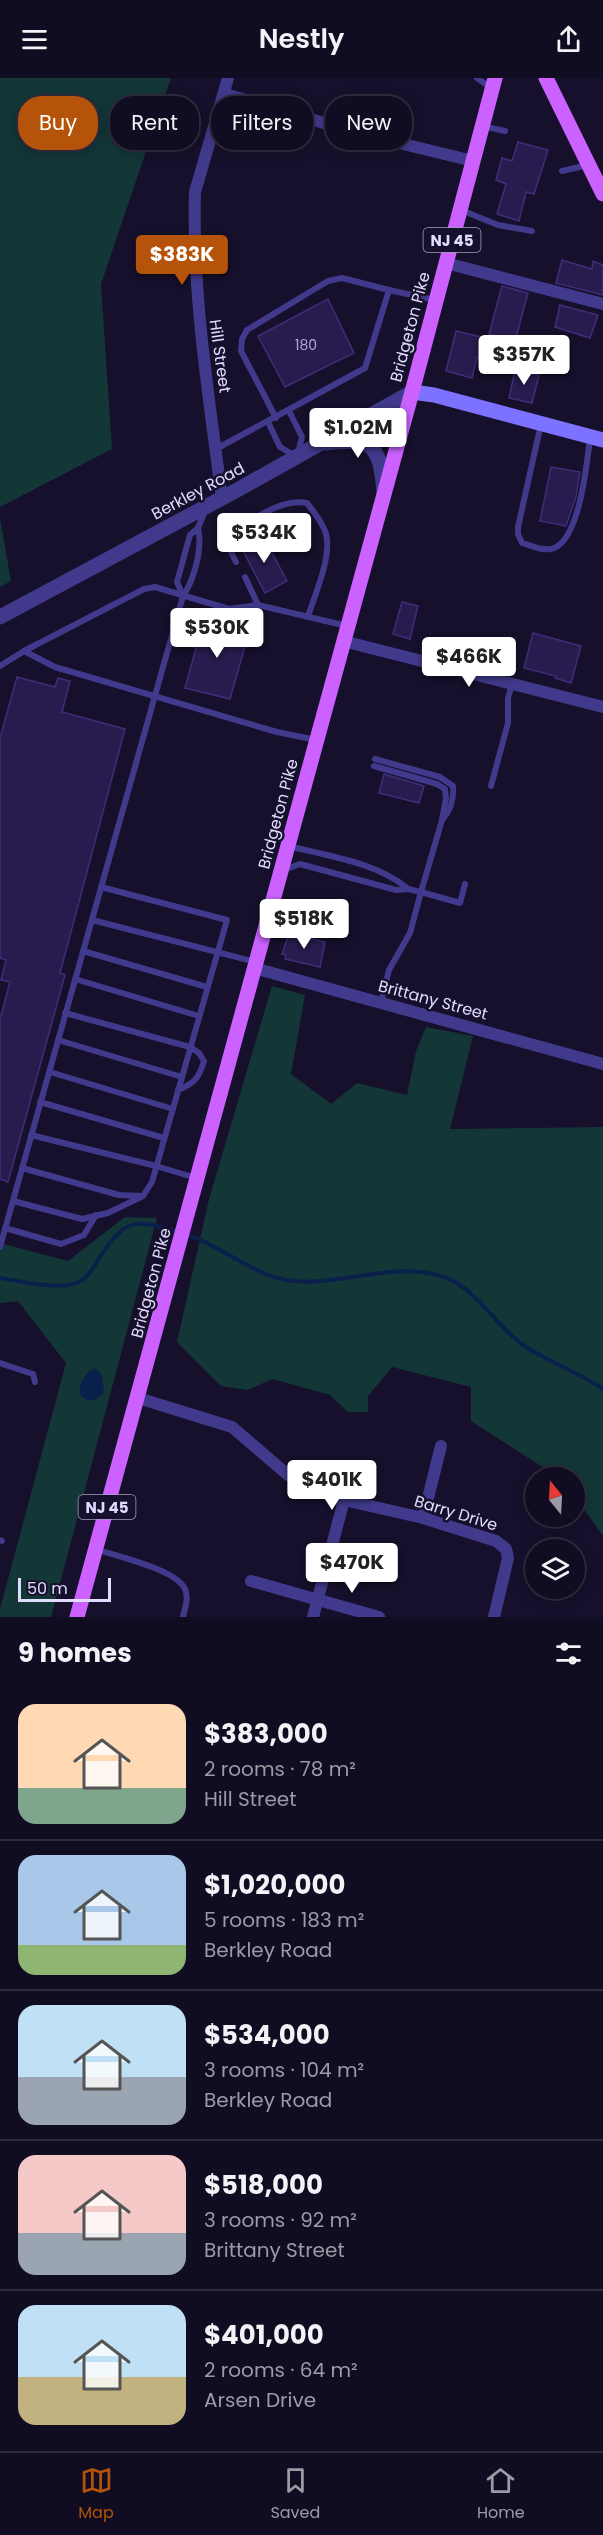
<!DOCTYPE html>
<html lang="en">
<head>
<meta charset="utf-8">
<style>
  :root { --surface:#100c21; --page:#19152a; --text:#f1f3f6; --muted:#9c9ba5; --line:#302c3f; --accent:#b45309 }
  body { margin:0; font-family:Poppins,sans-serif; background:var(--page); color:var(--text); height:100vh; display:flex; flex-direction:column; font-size:22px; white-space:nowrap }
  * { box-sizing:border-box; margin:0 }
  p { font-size:20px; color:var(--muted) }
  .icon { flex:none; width:33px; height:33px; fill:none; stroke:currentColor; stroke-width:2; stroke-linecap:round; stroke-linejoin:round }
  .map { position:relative; height:1539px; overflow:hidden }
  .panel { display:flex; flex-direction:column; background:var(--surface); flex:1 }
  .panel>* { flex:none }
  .hud { position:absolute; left:18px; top:18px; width:567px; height:54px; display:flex; gap:12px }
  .needle { width:39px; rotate:342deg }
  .tools { position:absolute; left:525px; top:1389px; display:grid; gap:12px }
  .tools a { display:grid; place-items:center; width:60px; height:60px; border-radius:50%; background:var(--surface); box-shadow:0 3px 15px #0003,0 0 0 2px var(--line); font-size:30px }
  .scale { position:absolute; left:18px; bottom:15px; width:93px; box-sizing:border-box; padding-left:6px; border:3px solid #e1dbff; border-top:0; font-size:16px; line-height:21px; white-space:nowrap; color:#e1dbff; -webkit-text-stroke:4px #16102c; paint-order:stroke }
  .price { position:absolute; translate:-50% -51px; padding:0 14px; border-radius:6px; background:#fff; color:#222; font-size:20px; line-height:39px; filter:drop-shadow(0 2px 3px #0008) }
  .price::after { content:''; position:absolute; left:50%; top:36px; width:18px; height:14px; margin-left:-9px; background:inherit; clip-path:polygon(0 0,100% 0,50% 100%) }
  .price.on { background:var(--accent); color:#fff }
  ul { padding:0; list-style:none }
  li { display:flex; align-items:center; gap:18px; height:150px; padding:0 18px }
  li+li { border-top:2px solid var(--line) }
  li span { display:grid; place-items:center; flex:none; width:168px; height:120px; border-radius:18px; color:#555 }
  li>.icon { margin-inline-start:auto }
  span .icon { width:72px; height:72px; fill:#fffc; stroke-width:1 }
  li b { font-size:26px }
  h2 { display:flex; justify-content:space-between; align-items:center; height:72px; padding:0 18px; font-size:26px }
  .pill { padding:0 21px; border-radius:24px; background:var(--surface); box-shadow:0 3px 15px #0003,0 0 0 2px var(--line); font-size:21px; line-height:54px }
  .pill.on { background:var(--accent); color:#fff }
  header { display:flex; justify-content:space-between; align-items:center; height:78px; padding:0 18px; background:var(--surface); font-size:27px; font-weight:600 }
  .dock { display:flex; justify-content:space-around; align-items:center; height:84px; border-top:2px solid var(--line); background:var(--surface); font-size:16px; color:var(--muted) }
  .dock a { display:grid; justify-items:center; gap:3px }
  .dock .on { color:var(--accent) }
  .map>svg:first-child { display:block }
  .green { fill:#133636 }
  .water { fill:#091f4c }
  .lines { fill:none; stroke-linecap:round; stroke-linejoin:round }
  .stream { stroke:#091f4c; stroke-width:4 }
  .building { fill:#281c4e; stroke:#402d7a; stroke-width:1.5 }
  .service { stroke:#413a8c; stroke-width:6 }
  .minor { stroke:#413a8c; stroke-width:12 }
  .tertiary { stroke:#413a8c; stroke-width:15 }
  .secondary { stroke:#7c72ff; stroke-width:15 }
  .primary { stroke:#cb62ff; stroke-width:15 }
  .labels { text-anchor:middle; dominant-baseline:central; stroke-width:5; stroke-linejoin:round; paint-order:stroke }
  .number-label { font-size:14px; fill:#b3abd3 }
  .shield { fill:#16102c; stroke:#a49ec0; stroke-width:1.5 }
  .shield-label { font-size:15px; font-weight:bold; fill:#e1dbff }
  .street-label { font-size:16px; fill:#e1dbff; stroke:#16102c }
</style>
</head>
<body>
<header><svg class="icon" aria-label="menu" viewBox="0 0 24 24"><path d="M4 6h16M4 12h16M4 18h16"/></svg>Nestly<svg class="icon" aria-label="share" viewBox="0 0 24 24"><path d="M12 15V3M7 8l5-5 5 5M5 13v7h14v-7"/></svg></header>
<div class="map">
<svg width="603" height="1539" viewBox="0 0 603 1539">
  <rect width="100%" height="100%" fill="#16102c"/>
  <g class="green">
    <path d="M0,0H171L101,206L112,371L0,429Z"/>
    <path d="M0,440L11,503L0,509Z"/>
    <path d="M272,908L305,917L291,996L331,1026L357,1005L407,1017L416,973L426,949L473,958L450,1051L603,1049V1458L575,1419L574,1400L558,1399L471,1343V1309L392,1289L368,1318V1334H348L330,1317L273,1301L247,1312L221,1308L177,1264L209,1121Z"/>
    <path d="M125,1139L157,1140L51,1539H0V1531L66,1285L18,1223L0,1225V1165L68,1183Z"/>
  </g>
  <path class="water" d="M96,1290L102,1298L104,1314C98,1323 86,1326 79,1315C81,1304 84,1294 96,1290Z"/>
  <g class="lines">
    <g class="stream">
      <path d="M185,1156C222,1167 255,1200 294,1203C340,1208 398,1182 444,1199C476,1210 495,1247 523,1267C549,1284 577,1294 603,1311"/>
      <path d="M0,1200C20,1203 61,1213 79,1204C89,1199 94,1188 100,1179C126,1139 136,1141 178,1154"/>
    </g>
  </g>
  <g class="building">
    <path d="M518,64L548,72L534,116L526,114L519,143L497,136L506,106L496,102L502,80L512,83Z"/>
    <path d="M562,182L592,191L593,183L603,187V217L556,205Z"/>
    <path d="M502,208L528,215L515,263L489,256Z"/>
    <path d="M328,221L354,275L285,309L258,258Z"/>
    <path d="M560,227L598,237L590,260L555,249Z"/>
    <path d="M456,253L486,260L481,280L477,279L472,300L446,293Z"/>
    <path d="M515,292L539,297L532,325L509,320Z"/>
    <path d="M551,389L580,394L576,419L566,448L540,443Z"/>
    <path d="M263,458L287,503L265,515L241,469Z"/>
    <path d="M402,524L418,528L410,561L393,556Z"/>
    <path d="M204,541L249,554L230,621L185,610Z"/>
    <path d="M533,555L581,568L571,605L555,600L556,598L524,590Z"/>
    <path d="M17,599L55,609L58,600L70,603L62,634L125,651L60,895L65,897L8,1104L0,1101V941L10,904L1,902L6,882L0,880V660Z"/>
    <path d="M384,696L424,708L419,725L379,715Z"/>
    <path d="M289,856L325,864L320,889L285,881L286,877L282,876Z"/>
  </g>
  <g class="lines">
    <g class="service">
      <path d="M477,0L491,10"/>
      <path d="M482,48L505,53"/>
      <path d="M562,93L588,87"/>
      <path d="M461,132L498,147L532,153"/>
      <path d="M276,340L241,273L242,261L247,252L328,203L342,200L389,212"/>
      <path d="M268,344L280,369L297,379L302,359L289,333"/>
      <path d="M541,346L518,449V456L522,465C532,468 545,474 554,470C580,460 587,384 590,360"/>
      <path d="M216,371L365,290L389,212L435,222"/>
      <path d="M236,484L228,468L229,458C250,443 280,420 307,425C314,434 323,445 326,456C332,478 315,517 308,538"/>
      <path d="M245,499L258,527"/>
      <path d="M183,518L177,504L190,457L198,450L205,433"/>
      <path d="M24,573L55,589L277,654L316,662"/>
      <path d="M0,588L24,573L144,511L155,509L229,531L258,527L347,548"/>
      <path d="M375,681L440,699L453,708C454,722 451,732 442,742L421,814L460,825L465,806"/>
      <path d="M374,688L437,706L445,711L446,720L442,742"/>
      <path d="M491,708L508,645V620L512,606"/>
      <path d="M288,768C328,778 375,784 407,810"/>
      <path d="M284,792L300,786L396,812L408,811L421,814L410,855L389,892L381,924"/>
      <path d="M92,842L256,884"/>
      <path d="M83,873L207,909"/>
      <path d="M75,901L199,938"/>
      <path d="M65,935L190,969L199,975L204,983C199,1000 195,1005 178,1012"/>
      <path d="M58,962L182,999"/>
      <path d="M50,994L173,1031"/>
      <path d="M40,1024L164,1060"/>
      <path d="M31,1057L156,1088L196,1100"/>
      <path d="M22,1090L119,1117L142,1118"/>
      <path d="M13,1123L82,1141L108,1135L143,1118L152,1104L227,842L101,809"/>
      <path d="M5,1150L61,1166L84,1157L96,1137"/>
      <path d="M0,1169L183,518C194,502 203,470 198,450"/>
      <path d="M0,1285L33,1296L35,1304"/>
      <path d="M0,1462L2,1463"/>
      <path d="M96,1471C118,1479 176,1491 185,1511C189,1520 185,1530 183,1539"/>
    </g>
    <g class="minor">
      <path d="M225,16L358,55L473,83"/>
      <path d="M446,185L603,226"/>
      <path d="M222,421C209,319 192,217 195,114L228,0"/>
      <path d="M343,563L603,629"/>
      <path d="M254,890L603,986"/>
      <path d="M138,1320L232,1349L288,1397L306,1407L344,1422L423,1440L496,1463L506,1471L508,1480L494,1539"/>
      <path d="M423,1440L441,1368"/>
      <path d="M251,1503L379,1539"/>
      <path d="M313,1539L344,1422"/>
    </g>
    <g class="tertiary">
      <path d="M326,365C373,359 380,367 384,414"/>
      <path d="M0,539L239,411L412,314"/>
    </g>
    <path class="secondary" d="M412,314L434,317L603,362"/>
    <g class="primary">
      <path d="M546,0L603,116"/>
      <path d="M77,1539L412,314L495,0"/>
    </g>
  </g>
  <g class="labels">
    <g class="number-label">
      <text x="306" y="267">180</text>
    </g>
    <g class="shield">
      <rect x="423.5" y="150" width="57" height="24" rx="4.5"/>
      <rect x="78.5" y="1417" width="57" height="24" rx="4.5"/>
    </g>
    <g class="shield-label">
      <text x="452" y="162">NJ 45</text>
      <text x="107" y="1429">NJ 45</text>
    </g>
    <g class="street-label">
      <text transform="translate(410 249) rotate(-75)">Bridgeton Pike</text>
      <text transform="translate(220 278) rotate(82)">Hill Street</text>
      <text transform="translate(198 413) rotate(-28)">Berkley Road</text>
      <text transform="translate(278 736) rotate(-75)">Bridgeton Pike</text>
      <text transform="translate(433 922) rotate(15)">Brittany Street</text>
      <text transform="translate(151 1205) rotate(-75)">Bridgeton Pike</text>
      <text transform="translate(456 1435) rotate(17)">Barry Drive</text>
    </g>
  </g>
</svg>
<div class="tools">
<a><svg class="needle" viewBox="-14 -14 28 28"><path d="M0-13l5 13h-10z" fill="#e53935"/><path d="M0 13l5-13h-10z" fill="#9c9ba5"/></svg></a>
<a><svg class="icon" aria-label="layers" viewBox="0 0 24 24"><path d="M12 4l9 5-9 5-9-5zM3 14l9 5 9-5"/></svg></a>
</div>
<div class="scale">50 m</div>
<b class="price on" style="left:182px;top:208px">$383K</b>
<b class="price" style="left:524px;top:308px">$357K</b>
<b class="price" style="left:358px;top:381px">$1.02M</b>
<b class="price" style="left:264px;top:486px">$534K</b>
<b class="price" style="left:217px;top:581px">$530K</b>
<b class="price" style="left:469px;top:610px">$466K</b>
<b class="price" style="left:304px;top:872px">$518K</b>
<b class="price" style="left:332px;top:1433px">$401K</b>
<b class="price" style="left:352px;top:1516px">$470K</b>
<div class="hud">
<a class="pill on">Buy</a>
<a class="pill">Rent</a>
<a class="pill">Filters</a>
<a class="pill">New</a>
</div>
</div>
<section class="panel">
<h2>9 homes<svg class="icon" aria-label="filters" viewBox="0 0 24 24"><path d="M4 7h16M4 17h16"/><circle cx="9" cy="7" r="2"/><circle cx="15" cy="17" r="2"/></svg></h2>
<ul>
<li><span style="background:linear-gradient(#ffd9b3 70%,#7fa58c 0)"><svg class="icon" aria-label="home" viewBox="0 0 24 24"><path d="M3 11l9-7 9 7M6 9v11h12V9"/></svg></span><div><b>$383,000</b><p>2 rooms · 78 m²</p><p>Hill Street</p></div></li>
<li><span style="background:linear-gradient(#a9c7e8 75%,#8fb573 0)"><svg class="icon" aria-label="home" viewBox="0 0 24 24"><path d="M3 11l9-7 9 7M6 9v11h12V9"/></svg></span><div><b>$1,020,000</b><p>5 rooms · 183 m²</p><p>Berkley Road</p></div></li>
<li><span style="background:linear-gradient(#bfe0f5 60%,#9aa5b1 0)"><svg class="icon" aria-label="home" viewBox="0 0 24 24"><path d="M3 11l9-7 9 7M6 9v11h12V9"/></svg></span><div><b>$534,000</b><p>3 rooms · 104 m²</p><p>Berkley Road</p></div></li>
<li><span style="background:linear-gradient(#f6c9c9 65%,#9aa5b1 0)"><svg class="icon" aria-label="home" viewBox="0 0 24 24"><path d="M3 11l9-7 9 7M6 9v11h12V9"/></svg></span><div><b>$518,000</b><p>3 rooms · 92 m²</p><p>Brittany Street</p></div></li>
<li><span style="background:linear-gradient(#bfe0f5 60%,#c2b280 0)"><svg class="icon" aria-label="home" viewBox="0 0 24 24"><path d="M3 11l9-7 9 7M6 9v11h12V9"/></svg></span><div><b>$401,000</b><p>2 rooms · 64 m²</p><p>Arsen Drive</p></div></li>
</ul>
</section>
<nav class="dock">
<a class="on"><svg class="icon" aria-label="map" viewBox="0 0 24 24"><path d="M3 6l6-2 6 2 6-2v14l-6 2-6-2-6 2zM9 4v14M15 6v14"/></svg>Map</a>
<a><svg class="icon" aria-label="saved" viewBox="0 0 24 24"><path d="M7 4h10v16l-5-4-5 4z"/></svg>Saved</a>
<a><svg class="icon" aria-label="home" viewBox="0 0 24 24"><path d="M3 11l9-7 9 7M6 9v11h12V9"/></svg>Home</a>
</nav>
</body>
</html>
